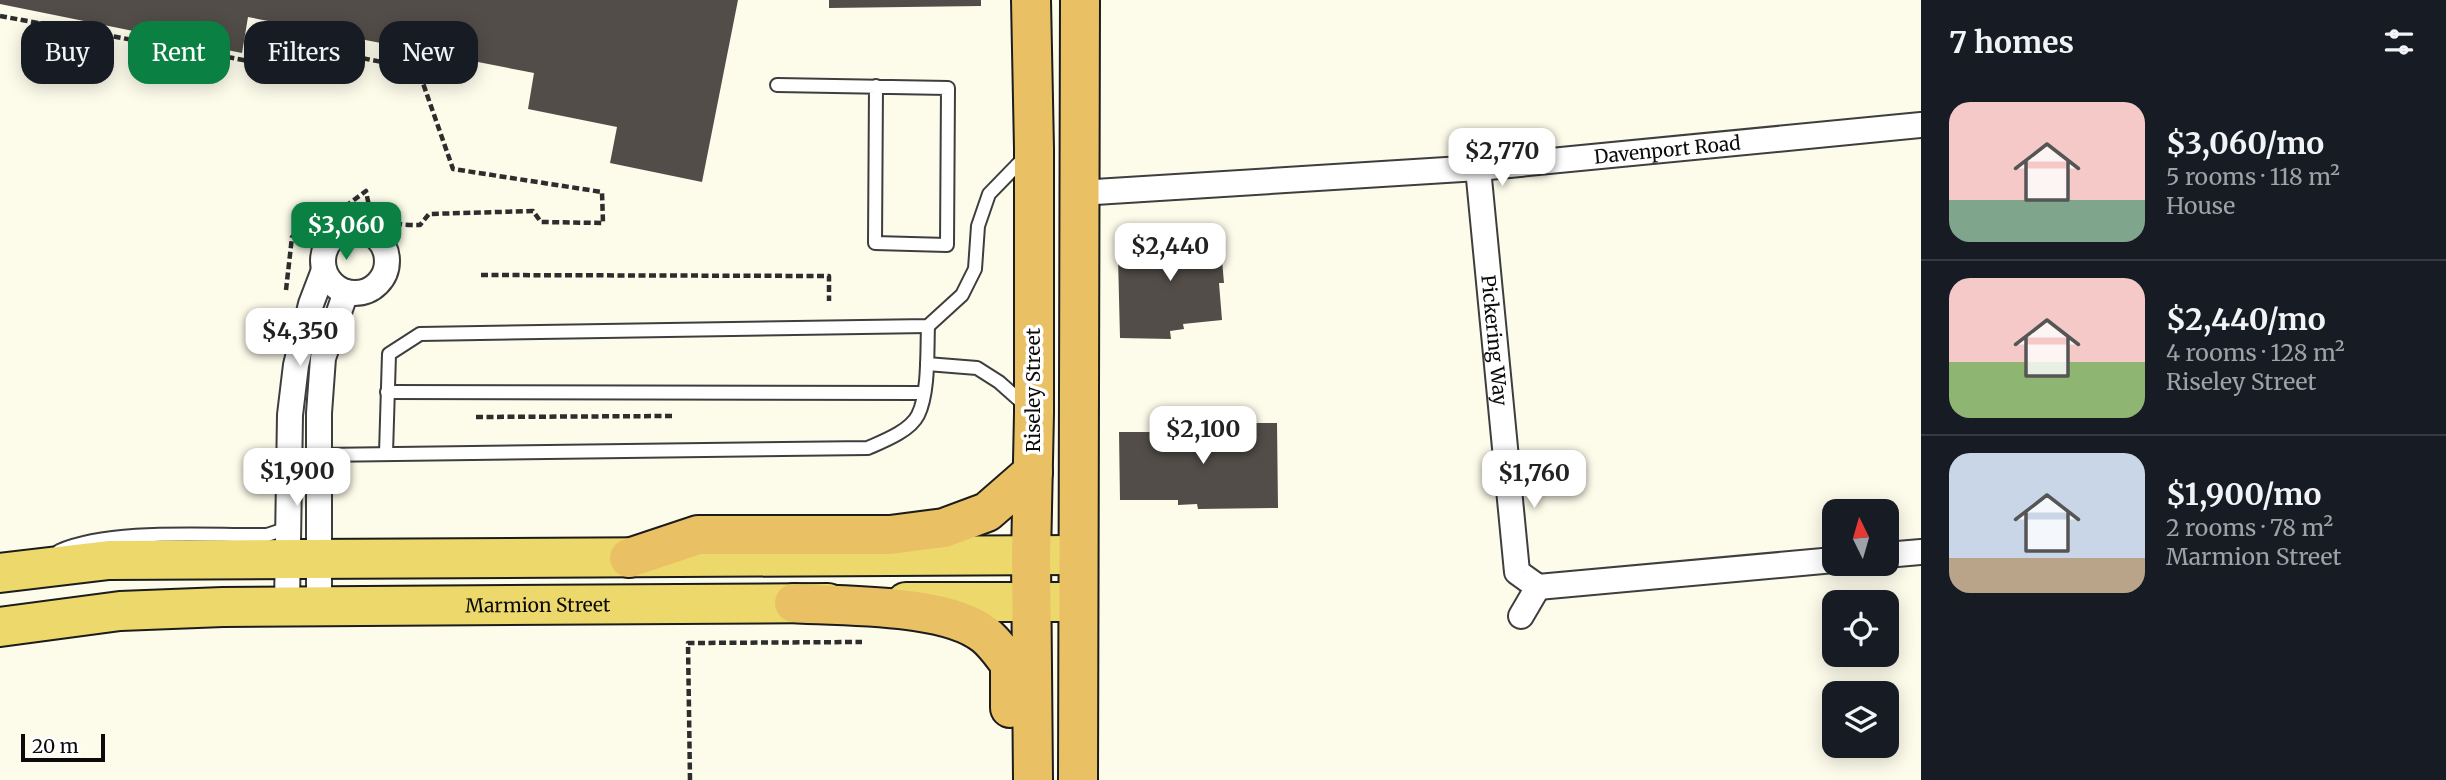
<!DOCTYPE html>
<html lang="en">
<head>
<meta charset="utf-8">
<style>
  :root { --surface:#171b24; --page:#242831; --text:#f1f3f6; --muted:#9ea1a6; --line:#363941; --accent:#0b8043 }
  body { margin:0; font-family:Merriweather,serif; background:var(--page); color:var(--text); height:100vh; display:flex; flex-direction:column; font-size:26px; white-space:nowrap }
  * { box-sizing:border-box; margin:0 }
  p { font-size:23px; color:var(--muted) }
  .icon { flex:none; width:38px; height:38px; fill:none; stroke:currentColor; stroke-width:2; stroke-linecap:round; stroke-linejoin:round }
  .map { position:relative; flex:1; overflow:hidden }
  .details { display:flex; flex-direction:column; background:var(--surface); width:525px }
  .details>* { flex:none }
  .guide { position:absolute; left:21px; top:21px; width:665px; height:63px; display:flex; gap:14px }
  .needle { width:46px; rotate:355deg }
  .controls { position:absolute; left:1822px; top:499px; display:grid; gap:14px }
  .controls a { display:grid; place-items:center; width:77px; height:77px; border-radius:14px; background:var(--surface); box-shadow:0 4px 18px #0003; font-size:35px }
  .scale { position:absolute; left:21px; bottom:18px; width:84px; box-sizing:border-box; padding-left:7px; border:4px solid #0b0b0b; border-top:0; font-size:19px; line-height:24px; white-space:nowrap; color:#0b0b0b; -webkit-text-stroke:5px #fff; paint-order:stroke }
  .price { position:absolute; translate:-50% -60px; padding:0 16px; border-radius:14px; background:#fff; color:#222; font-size:23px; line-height:46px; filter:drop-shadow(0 2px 4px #0008) }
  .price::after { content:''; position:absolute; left:50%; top:42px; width:21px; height:16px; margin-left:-10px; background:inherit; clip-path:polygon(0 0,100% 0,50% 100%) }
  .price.selected { background:var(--accent); color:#fff }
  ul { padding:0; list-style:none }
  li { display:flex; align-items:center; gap:21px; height:175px; padding:0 28px }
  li+li { border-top:2px solid var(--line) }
  li span { display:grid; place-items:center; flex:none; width:196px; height:140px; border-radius:21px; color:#555 }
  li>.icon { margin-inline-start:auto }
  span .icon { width:84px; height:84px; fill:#fffc; stroke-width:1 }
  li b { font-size:30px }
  h2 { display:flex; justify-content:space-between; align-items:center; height:84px; padding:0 28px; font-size:30px }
  .pill { padding:0 24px; border-radius:21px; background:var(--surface); box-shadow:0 4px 18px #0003; font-size:24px; line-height:63px }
  .pill.selected { background:var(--accent); color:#fff }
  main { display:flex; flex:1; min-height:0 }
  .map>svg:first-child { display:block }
  .building { fill:#524d48 }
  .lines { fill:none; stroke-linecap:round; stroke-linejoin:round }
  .service-casing { stroke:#3e3e3e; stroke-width:16 }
  .minor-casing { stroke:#3e3e3e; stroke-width:28 }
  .primary-casing { stroke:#1c1c1c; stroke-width:42 }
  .trunk-casing { stroke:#1c1c1c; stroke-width:42 }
  .path { stroke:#2d2d2d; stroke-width:4.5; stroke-dasharray:7 3.5; stroke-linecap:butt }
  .service { stroke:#fff; stroke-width:12 }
  .minor { stroke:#fff; stroke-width:24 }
  .primary { stroke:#ecd86b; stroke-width:38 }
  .trunk { stroke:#eac064; stroke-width:38 }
  .labels { text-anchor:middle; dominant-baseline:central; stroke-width:7; stroke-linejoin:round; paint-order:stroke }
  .street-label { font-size:19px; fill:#0b0b0b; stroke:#fff }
</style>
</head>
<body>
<main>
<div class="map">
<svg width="1921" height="780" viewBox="0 0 1921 780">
  <rect width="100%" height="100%" fill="#fdfbea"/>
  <g class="building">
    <path d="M0,0H738L702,182L610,163L617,127L528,109L534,73L248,17L242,53L0,4Z"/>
    <path d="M829,0H981V6L829,8Z"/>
    <path d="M1219,226L1224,283H1219L1222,320L1183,324L1184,329L1170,331L1171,339L1120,338L1118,257L1131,256L1130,244L1141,243L1140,234Z"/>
    <path d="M1207,423H1277L1278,508L1198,509L1197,504L1178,505V500H1120L1119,432H1207Z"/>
  </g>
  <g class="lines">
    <g class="service-casing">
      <g id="service">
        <path d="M777,85L948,88L947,245L875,243L876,86"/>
        <path d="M927,364L977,368L999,382L1026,406"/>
        <path d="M387,392L924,393"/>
        <path d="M386,453L389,354L420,334L928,326L962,295L975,269L978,226L989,194L1026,156"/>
        <path d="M320,455L868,448C884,441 910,431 918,415C929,393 927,351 928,326"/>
        <path d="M59,551C113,528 207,536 267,535L288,528"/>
      </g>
    </g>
    <g class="minor-casing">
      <g id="minor">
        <path id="s1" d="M1478,168L1517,572L1538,587L1834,560"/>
        <path id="s2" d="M1079,193L1478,168L1921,125"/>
        <circle cx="355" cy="261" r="32"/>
        <path d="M1886,555L1921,552"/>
        <path d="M319,604V413L323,358L346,292"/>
        <path d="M287,605L290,415L296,365L311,304L324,270"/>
        <path d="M1521,616L1538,587"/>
      </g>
    </g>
    <g class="primary-casing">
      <g id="primary">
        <path d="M0,573L109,560L1078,555"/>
        <path d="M906,602H1078"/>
        <path id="s3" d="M0,627L120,611L223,607L828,603"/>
      </g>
    </g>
    <g class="trunk-casing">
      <g id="trunk">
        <path d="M1031,0L1034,149V413L1031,557L1033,780"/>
        <path d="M629,558L698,535H890L944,528L987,512L1033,472"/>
        <path d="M794,603C846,607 945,603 985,635C995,643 1003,655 1010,664V708"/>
        <path d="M1078,780L1080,0"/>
      </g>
    </g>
    <g class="path">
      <path d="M0,16L249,61L254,37L418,69L422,51"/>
      <path d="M481,275L829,276V301"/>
      <path d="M286,290L292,237L311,232L366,191C367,196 368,204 371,208C380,225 404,225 420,225L429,214L533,211L541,222L603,223L602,192L453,169L418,69"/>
      <path d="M476,417L673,416"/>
      <path d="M690,780L688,643L862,642"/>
    </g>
    <use href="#service" class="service"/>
    <use href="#minor" class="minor"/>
    <use href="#primary" class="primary"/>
    <use href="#trunk" class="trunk"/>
  </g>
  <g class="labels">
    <g class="street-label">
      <text stroke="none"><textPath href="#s2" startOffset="590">Davenport Road</textPath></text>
      <text stroke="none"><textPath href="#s1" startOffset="173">Pickering Way</textPath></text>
      <text transform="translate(1033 390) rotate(-90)">Riseley Street</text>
      <text stroke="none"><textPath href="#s3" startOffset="539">Marmion Street</textPath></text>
    </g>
  </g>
</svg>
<div class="controls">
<a><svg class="needle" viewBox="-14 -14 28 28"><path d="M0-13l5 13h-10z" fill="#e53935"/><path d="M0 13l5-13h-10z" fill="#9ea1a6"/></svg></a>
<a><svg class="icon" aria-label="locate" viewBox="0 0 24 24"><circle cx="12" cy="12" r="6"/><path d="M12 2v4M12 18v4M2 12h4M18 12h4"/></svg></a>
<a><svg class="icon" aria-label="layers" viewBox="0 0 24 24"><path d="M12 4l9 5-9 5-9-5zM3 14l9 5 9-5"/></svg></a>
</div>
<div class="scale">20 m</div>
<b class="price" style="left:1502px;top:188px">$2,770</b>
<b class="price selected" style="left:346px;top:262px">$3,060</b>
<b class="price" style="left:1170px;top:283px">$2,440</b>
<b class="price" style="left:300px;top:368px">$4,350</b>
<b class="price" style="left:1203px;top:466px">$2,100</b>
<b class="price" style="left:297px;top:508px">$1,900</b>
<b class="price" style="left:1534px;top:510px">$1,760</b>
<div class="guide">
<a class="pill">Buy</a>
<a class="pill selected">Rent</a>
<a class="pill">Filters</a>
<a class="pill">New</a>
</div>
</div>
<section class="details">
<h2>7 homes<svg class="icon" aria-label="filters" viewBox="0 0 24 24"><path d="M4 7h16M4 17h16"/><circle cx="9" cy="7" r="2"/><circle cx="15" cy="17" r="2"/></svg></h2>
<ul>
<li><span style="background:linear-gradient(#f6c9c9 70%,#7fa58c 0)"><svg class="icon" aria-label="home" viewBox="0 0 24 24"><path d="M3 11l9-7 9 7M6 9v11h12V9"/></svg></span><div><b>$3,060/mo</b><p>5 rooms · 118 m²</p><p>House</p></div></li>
<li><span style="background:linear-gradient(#f6c9c9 60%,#8fb573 0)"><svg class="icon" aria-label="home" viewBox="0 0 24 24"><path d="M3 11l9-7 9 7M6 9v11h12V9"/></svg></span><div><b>$2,440/mo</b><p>4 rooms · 128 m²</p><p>Riseley Street</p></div></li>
<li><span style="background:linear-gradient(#c9d6e8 75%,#b9a48a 0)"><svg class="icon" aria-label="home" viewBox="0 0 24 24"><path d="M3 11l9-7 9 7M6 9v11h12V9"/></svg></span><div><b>$1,900/mo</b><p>2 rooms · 78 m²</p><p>Marmion Street</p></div></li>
</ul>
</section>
</main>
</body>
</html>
